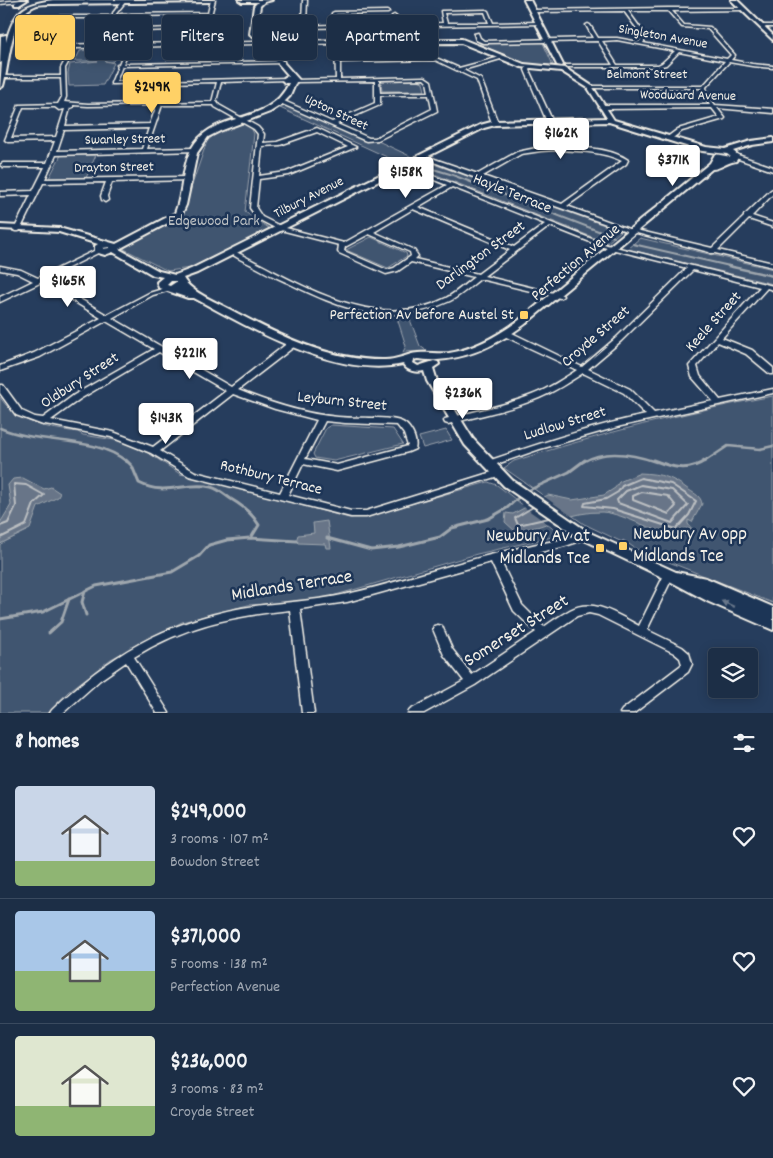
<!DOCTYPE html>
<html lang="en">
<head>
<meta charset="utf-8">
<style>
  :root { --surface:#1c2e46; --page:#25364d; --text:#f1f3f6; --muted:#a0a8b3; --line:#3a4a5f; --accent:#ffd166 }
  body { margin:0; font-family:Dekko,sans-serif; background:var(--page); color:var(--text); height:100vh; display:flex; flex-direction:column; font-size:19px; white-space:nowrap }
  * { box-sizing:border-box; margin:0 }
  p { font-size:16px; color:var(--muted) }
  .icon { flex:none; width:28px; height:28px; fill:none; stroke:currentColor; stroke-width:2; stroke-linecap:round; stroke-linejoin:round }
  .map { position:relative; height:713px; overflow:hidden }
  .side { display:flex; flex-direction:column; background:var(--surface); flex:1 }
  .side>* { flex:none }
  .banner { position:absolute; left:15px; top:15px; width:500px; height:45px; display:flex; gap:10px }
  .fabs { position:absolute; left:708px; top:648px; display:grid; gap:10px }
  .fabs a { display:grid; place-items:center; width:50px; height:50px; border-radius:5px; background:var(--surface); box-shadow:0 2px 12px #0003,0 0 0 1px var(--line); font-size:25px }
  .price { position:absolute; translate:-50% -42px; padding:0 11px; border-radius:5px; background:#fff; color:#222; font-size:16px; line-height:32px; filter:drop-shadow(0 1px 2px #0008) }
  .price::after { content:''; position:absolute; left:50%; top:30px; width:15px; height:11px; margin-left:-8px; background:inherit; clip-path:polygon(0 0,100% 0,50% 100%) }
  .price.selected { background:var(--accent); color:#111 }
  ul { padding:0; list-style:none }
  li { display:flex; align-items:center; gap:15px; height:125px; padding:0 15px }
  li+li { border-top:1px solid var(--line) }
  li span { display:grid; place-items:center; flex:none; width:140px; height:100px; border-radius:5px; color:#555 }
  li>.icon { margin-inline-start:auto }
  span .icon { width:60px; height:60px; fill:#fffc; stroke-width:1 }
  li b { font-size:21px }
  h2 { display:flex; justify-content:space-between; align-items:center; height:60px; padding:0 15px; font-size:21px }
  .pill { padding:0 18px; border-radius:5px; background:var(--surface); box-shadow:0 2px 12px #0003,0 0 0 1px var(--line); font-size:18px; line-height:45px }
  .pill.selected { background:var(--accent); color:#111 }
  .map>svg:first-child { display:block }
  .green { fill:#40546f; stroke:#9aa2ac }
  .water { fill:#677588; stroke:#9fa7ae }
  .pier { fill:#263d5d }
  .lines { fill:none; stroke-linecap:round; stroke-linejoin:round }
  .shore { stroke:#bcbfc2; stroke-width:2 }
  .stream-far2 { stroke:#9fa7ae; stroke-width:2 }
  .stream-far1 { stroke:#9fa7ae; stroke-width:2.5 }
  .stream { stroke:#9fa7ae; stroke-width:3 }
  .street-casing { stroke:#f4f1e8; stroke-width:3 }
  .secondary-casing { stroke:#f4f1e8; stroke-width:4 }
  .street { fill:#1d3557; fill-rule:evenodd }
  .secondary { fill:#1d3557; fill-rule:evenodd }
  .oneway { fill:#68778a }
  .poi-dot { fill:#ffd166; stroke:#1d3557; stroke-width:2 }
  .labels { text-anchor:middle; dominant-baseline:central; stroke-width:5; stroke-linejoin:round; paint-order:stroke }
  .far-street-label { font-size:14px; fill:#f4f1e8; stroke:#1d3557 }
  .street-label { font-size:16px; fill:#f4f1e8; stroke:#1d3557 }
  .park-label { font-size:16px; fill:#bec2c4; stroke:#1d3557 }
  .poi-label { font-size:16px; fill:#f4f1e8; stroke:#1d3557; text-anchor:end }
  .near-poi-label { font-size:19px; fill:#f4f1e8; stroke:#1d3557; text-anchor:start }
  .near-street-label { font-size:19px; fill:#f4f1e8; stroke:#1d3557 }
</style>
</head>
<body>
<div class="map">
<svg width="773" height="713" viewBox="0 0 773 713">
  <rect width="100%" height="100%" fill="#263d5d"/>
  <filter id="ink" filterUnits="userSpaceOnUse"><feTurbulence type="fractalNoise" baseFrequency=".02" numOctaves="2"/><feDisplacementMap in="SourceGraphic" scale="10" xChannelSelector="R" yChannelSelector="G"/><feConvolveMatrix kernelMatrix="1 2 1 2 8 2 1 2 1" color-interpolation-filters="sRGB"/></filter>
  <g filter="url(#ink)">
    <g class="green">
      <path d="M542,41L553,65L525,64L479,44Z"/>
      <path d="M92,49H122L120,53H116L117,56L112,62L105,61L114,63L103,85L69,86L68,73L70,64L98,61H74V57H77L80,51Z"/>
      <path d="M418,80L423,82L425,91H382L381,81H383Z"/>
      <path d="M287,105L363,141H378L412,157L400,163L280,108Z"/>
      <path d="M241,123L251,127L254,134L245,212L269,228L268,229L191,268L168,271L124,249L126,245L168,225L182,214L207,141L218,132Z"/>
      <path d="M61,155H96L86,178H49Z"/>
      <path d="M425,161L621,231L607,243L414,166Z"/>
      <path d="M371,237L406,253L407,256L388,268L346,250Z"/>
      <path d="M640,238L773,269V284L627,249Z"/>
      <path d="M409,317L420,346L427,351L403,352L406,346L397,318Z"/>
      <path d="M773,396V603L636,549L623,540L622,542L584,524L504,468L514,461C600,434 685,412 773,396Z"/>
      <path d="M0,397C17,424 48,428 78,432L83,435L121,441L150,454L180,474L216,480L233,487L349,518L369,516L488,482L497,485L561,535L477,554L315,601L248,605L182,622L111,659L68,692L48,713H0V544L27,531L0,525Z"/>
      <path d="M331,425L393,429L403,444L334,461L315,458L313,454L326,428Z"/>
      <path d="M446,430L452,440L423,448L419,437Z"/>
    </g>
    <g class="water">
      <path d="M640,473C662,474 672,477 689,490C695,494 701,496 702,504L692,522L688,520V524L692,529H684L679,534C661,537 624,513 602,512C572,511 546,527 516,532L505,522L506,513L513,514L548,495L572,500L604,495L615,488L619,482Z"/>
      <path d="M23,478L44,489L51,487L60,493L58,497L38,507L30,529L0,544V523L11,505L8,485L13,479Z"/>
      <path d="M327,521L331,548H326L325,544L298,543L296,541L298,535L314,533L313,523Z"/>
    </g>
    <path class="pier" d="M542,495L573,517L551,526L521,505Z"/>
    <g class="lines">
      <g class="shore">
        <path d="M641,478L671,484L696,501L689,515L676,529L613,509L584,506L585,503L606,499L618,492L622,486Z"/>
        <path d="M641,485L672,490L688,505L672,523L618,503L617,500L626,491Z"/>
        <path d="M642,492L668,496L676,506L669,514L633,500V496Z"/>
        <path d="M533,507L515,518L518,525L549,518"/>
        <path d="M0,526L8,523L16,506L14,484L26,485L44,495L34,504L26,525L0,538"/>
      </g>
      <g class="stream-far2">
        <path d="M423,166L450,174L614,237"/>
        <path d="M633,244L734,267"/>
      </g>
      <g class="stream-far1">
        <path d="M728,266L773,276"/>
        <path d="M0,428C39,445 95,435 127,462"/>
        <path d="M583,462C605,449 633,454 656,462"/>
        <path d="M704,462L728,446L760,449L773,446"/>
      </g>
      <g class="stream">
        <path d="M126,460L132,466L139,483C166,497 185,481 211,487C219,489 225,495 231,499C243,506 252,513 259,525L251,538"/>
        <path d="M653,460C671,467 688,473 706,460"/>
        <path d="M525,492L569,472L585,460"/>
        <path d="M327,538L371,550L399,547L440,537L452,528L488,519L507,508L520,496"/>
        <path d="M85,591L82,602L86,615"/>
        <path d="M0,619L43,612L96,586L172,572L199,556L209,545L227,540L250,538L297,541"/>
        <path d="M49,633L61,622L69,599"/>
      </g>
      <g class="street-casing">
        <g id="street">
          <path d="M21,0L22,1L20,2L0,4V2Z"/>
          <path d="M123,0L126,1L115,15H113V13Z"/>
          <path d="M211,0H215L209,23L208,43L254,42L256,43V44L208,45L206,46L204,45L130,47L123,64L282,61H284V63L122,66L116,82L288,78V79L286,80L221,82L216,101L219,105L258,127L264,134L263,143L277,142L317,128L356,147L289,175L259,179L256,208L262,217L282,227L344,243L447,185L401,167V165L403,164L607,245L773,286V290L767,288L722,338L752,350L773,368V374H770L746,354L718,342L697,366L700,376L720,400L773,389V393L621,426L540,449L491,466H485L484,464L485,462C538,444 591,426 646,415L624,393L583,373C569,382 554,392 539,398C510,410 478,416 448,424L445,423L444,421L445,419C474,411 504,406 532,395C548,389 563,379 577,370L504,336L503,334L504,332H510L582,367L616,338L687,268L603,247L550,226L484,276L562,295L563,296L562,297L560,298L480,279C471,286 460,296 450,301C390,329 341,309 286,282C274,277 263,271 252,265C244,261 235,257 229,252L232,250L234,251C297,282 375,335 446,298C456,293 465,284 474,277L411,262L398,271L386,274L339,253L338,252L339,245L277,229L258,219L250,208L258,134L254,129L215,107L214,105H162L147,149L195,148L197,149V151L56,155L45,179L187,177L189,178V180L112,182L107,196L108,200L105,202L102,200L101,196L106,182L43,183L20,230L19,231H15L14,230L31,195L0,196V192L33,191L45,167H3L0,165L3,163H47L55,141L8,142L5,140L19,105L58,104L62,97L61,78H3L1,77L3,76H61V68L72,48H33L31,47L33,46L50,45L67,18H46V16H113L114,17L112,18H71L54,45L100,44L112,21L119,16L121,17L116,22L112,30L205,27L207,15L121,16L119,15L121,14L208,13ZM205,29L204,43L104,44L110,32ZM126,47L119,64L117,65L118,66L111,83V84L217,82L212,102L88,104L64,102L66,97L65,68L76,48ZM73,105L88,106L157,105L150,124L65,126L70,108L73,107ZM23,107H55L59,110L65,109L56,137L11,138ZM149,128L142,149L57,151L64,130ZM317,132L348,147L286,172L259,176L262,146L280,145ZM452,187L545,224L514,247L418,207ZM413,209L510,250L478,274L415,259L418,256L414,250L374,232ZM369,234L410,252L411,256L394,268L387,270L344,251L345,247ZM693,270L760,287L689,366L692,377L713,401L654,413L630,389L588,369L621,341Z"/>
          <path d="M303,0H307L306,26L330,25L332,13L334,12L387,11L389,12L388,13L336,14L334,25L396,24L395,19L392,16L394,15L399,19L400,24L443,23L441,11L486,10L488,11L493,23L539,22L541,23L539,24L306,28L305,44L303,45L301,44ZM485,12L489,23H447L444,13Z"/>
          <path d="M668,8H744V10H743L672,11L684,25L710,27L735,55L731,60L752,64L773,66V68L752,66L729,62L706,87L707,94L715,105L773,109V113L717,108L725,118L724,119L682,131L670,140H666V138L678,129L719,117L712,108L602,109L599,107L602,105H710L703,94L702,88H590L588,87L590,86H703L725,61L679,52L666,65L658,67H568L566,66V65H613L598,41L483,43L476,40L474,34L478,33L480,38L484,41L593,38L586,25L588,24L590,25L598,38H617L639,42L643,37L624,11L533,12L531,11L533,10ZM628,11H668L682,27L708,29L731,55L727,59L643,43L647,37ZM617,40L675,51L662,63L658,65H617L602,41Z"/>
          <rect x="760" y="25" width="13" height="2"/>
          <path d="M337,42L339,43L340,60L436,58L459,68L504,56V58L463,70L481,79L498,123L495,125L492,123L477,80L435,60L340,62V79L425,77L431,81L437,111L378,140L366,141L280,103V101H284L332,122L375,103V81L295,82L293,81L295,80L336,79L335,43ZM424,79L427,82L429,92L380,93L379,80ZM380,95H429L432,109L375,138H369L337,124L380,105Z"/>
          <path d="M527,66L531,67L529,70L553,122L552,123L547,122L525,70Z"/>
          <path d="M541,147C566,147 607,145 628,160L626,164L567,206L634,231L636,230L712,248L744,217V215L746,214L771,190L773,189V194L752,216L773,223V227L749,219L718,250L773,263V267L715,253H710L709,252L633,232H629L476,178L418,156L423,155L478,174L517,152ZM556,150C578,151 602,151 622,161L562,204L483,176L521,154L541,151Z"/>
          <path d="M735,154L773,167V171L733,157V155Z"/>
          <path d="M98,249L100,250L101,251L100,252L46,279L107,315L149,293L169,287L171,288L172,289L171,290L153,295L112,318L231,387L289,342H295L296,344L295,346L238,390C270,403 304,414 338,417C356,419 384,416 400,421C410,424 418,440 415,449L408,452L337,471L303,464L288,495L351,511H366L492,472L495,473L496,475L495,477L366,517H351L189,476L151,453L111,437L45,424L43,425L16,415L0,393V385H3L22,411L35,417L43,418L74,395L154,349L106,321L40,357L0,371V366L34,353L101,318L42,282L0,302V297L33,281L17,273L0,270V266L21,270L38,278ZM159,352L226,391L153,447L113,432L51,420L80,399ZM233,394L275,409L317,420L280,493L195,472L160,451ZM325,421L345,423L397,425L404,434L408,446L337,465L305,459Z"/>
          <path d="M584,532L587,533L589,535C579,547 517,556 500,560L522,605L544,627C552,621 561,615 570,610C593,597 618,615 639,626L666,571L669,570L672,571L674,574L647,630L682,647L689,653L692,664L688,672L634,713H620L622,710L680,666L682,664L680,658L674,653L598,615L589,613L577,616L475,685L424,713H408L410,710L464,681L444,655L433,629L434,626L438,625L442,626L452,649L472,675L536,632L514,611L491,562L347,602L300,609L314,713H302L290,610C232,616 184,626 134,657L169,713H157L126,662L100,680L63,713H50L52,710C108,656 165,622 242,608C277,602 312,602 347,594C389,585 429,571 471,560C492,554 515,549 537,544C548,542 560,541 570,537C575,536 579,533 584,532Z"/>
        </g>
      </g>
      <g class="secondary-casing">
        <g id="secondary">
          <path d="M20,0H27L19,5H15V3Z"/>
          <path d="M53,0H213L210,2L53,4C48,4 42,4 37,5C9,14 10,63 3,86L0,88L2,62L0,63L1,36L6,35V42C14,11 23,4 53,0Z"/>
          <path d="M239,0H272L264,2L260,6L256,33L267,41L462,39L524,64L565,68L592,86L614,120L706,147L725,149L751,141L773,138V142L752,145L733,151L739,156L736,161C727,162 720,169 712,169L524,325C498,344 470,358 437,360C430,361 423,359 417,359L414,360L413,363L418,366L434,361L438,362L439,364L433,368L437,381L473,439L512,480L588,532L676,572L706,578L773,607V630L709,602L664,578L580,538L504,486L465,445L427,381L424,371C416,373 407,371 403,364C337,379 250,328 194,298H188L159,288L157,282L163,277L153,275L113,252L105,255L95,252V246L98,244L59,232L0,229V225L59,228L116,244L175,213C184,191 181,163 195,143C219,110 269,126 289,83H285L282,80L285,77L289,76L271,55L258,48V46L260,45L275,53L299,80L296,82L290,96L281,105L270,112L220,131L208,137L197,153L186,205L181,216L119,249L159,271L175,275L191,269L480,125L495,121L607,118L588,88L561,71L521,67L461,43L266,44L250,34L254,6L258,2H242ZM609,122L702,151L727,154L731,157L715,154L710,163L518,321C497,336 474,349 449,353C438,354 429,352 418,353C407,354 397,360 385,360C331,361 280,336 233,311C219,303 191,293 183,278L197,273L484,128L495,125ZM109,247V248L103,249V248ZM171,281H176V282L170,286L167,285Z"/>
          <path d="M524,0H530L563,65L562,66L557,65Z"/>
          <path d="M731,0H737L773,35V40Z"/>
        </g>
      </g>
      <use href="#street" class="street"/>
      <use href="#secondary" class="secondary"/>
    </g>
    <defs><path id="oneway-solid" d="M-6-.8H1V-3.2L6.5 0L1 3.2V.8H-6Z" transform="scale(1.25)"/></defs>
    <use class="oneway" href="#oneway-solid" transform="translate(728 604) rotate(-156)"/>
  </g>
  <g class="poi-dot">
    <rect x="519" y="310" width="10" height="10" rx="2.5"/>
    <rect x="618" y="541" width="10" height="10" rx="2.5"/>
    <rect x="595" y="543" width="10" height="10" rx="2.5"/>
  </g>
  <g class="labels">
    <g class="far-street-label">
      <text transform="translate(663 37) rotate(10)">Singleton Avenue</text>
      <text x="647" y="75">Belmont Street</text>
      <text transform="translate(688 96) rotate(1)">Woodward Avenue</text>
      <text transform="translate(336 113) rotate(25)">Upton Street</text>
      <text transform="translate(125 140) rotate(-1)">Swanley Street</text>
      <text transform="translate(114 168) rotate(-1)">Drayton Street</text>
      <text transform="translate(309 198) rotate(-27)">Tilbury Avenue</text>
    </g>
    <g class="street-label">
      <text transform="translate(512 194) rotate(22)">Hayle Terrace</text>
      <text transform="translate(481 256) rotate(-36)">Darlington Street</text>
      <text transform="translate(576 263) rotate(-40)">Perfection Avenue</text>
      <text transform="translate(714 322) rotate(-48)">Keele Street</text>
      <text transform="translate(596 337) rotate(-41)">Croyde Street</text>
      <text transform="translate(80 381) rotate(-33)">Oldbury Street</text>
      <text transform="translate(342 402) rotate(6)">Leyburn Street</text>
      <text transform="translate(565 424) rotate(-17)">Ludlow Street</text>
      <text transform="translate(271 478) rotate(14)">Rothbury Terrace</text>
    </g>
    <g class="park-label">
      <text x="214" y="221">Edgewood Park</text>
    </g>
    <g class="poi-label">
      <text x="514" y="315">Perfection Av before Austel St</text>
    </g>
    <g class="near-poi-label">
      <text x="633" y="535">Newbury Av opp<tspan x="633" dy="22">Midlands Tce</tspan></text>
      <text x="590" y="537" text-anchor="end">Newbury Av at<tspan x="590" dy="22">Midlands Tce</tspan></text>
    </g>
    <g class="near-street-label">
      <text transform="translate(292 587) rotate(-9)">Midlands Terrace</text>
      <text transform="translate(517 632) rotate(-32)">Somerset Street</text>
    </g>
  </g>
</svg>
<div class="fabs">
<a><svg class="icon" aria-label="layers" viewBox="0 0 24 24"><path d="M12 4l9 5-9 5-9-5zM3 14l9 5 9-5"/></svg></a>
</div>
<b class="price selected" style="left:152px;top:114px">$249K</b>
<b class="price" style="left:561px;top:160px">$162K</b>
<b class="price" style="left:673px;top:187px">$371K</b>
<b class="price" style="left:406px;top:199px">$158K</b>
<b class="price" style="left:68px;top:308px">$165K</b>
<b class="price" style="left:190px;top:380px">$221K</b>
<b class="price" style="left:463px;top:420px">$236K</b>
<b class="price" style="left:166px;top:445px">$143K</b>
<div class="banner">
<a class="pill selected">Buy</a>
<a class="pill">Rent</a>
<a class="pill">Filters</a>
<a class="pill">New</a>
<a class="pill">Apartment</a>
</div>
</div>
<section class="side">
<h2>8 homes<svg class="icon" aria-label="filters" viewBox="0 0 24 24"><path d="M4 7h16M4 17h16"/><circle cx="9" cy="7" r="2"/><circle cx="15" cy="17" r="2"/></svg></h2>
<ul>
<li><span style="background:linear-gradient(#c9d6e8 75%,#8fb573 0)"><svg class="icon" aria-label="home" viewBox="0 0 24 24"><path d="M3 11l9-7 9 7M6 9v11h12V9"/></svg></span><div><b>$249,000</b><p>3 rooms · 107 m²</p><p>Bowdon Street</p></div><svg class="icon" aria-label="heart" viewBox="0 0 24 24"><path d="M12 20l-8-8c-3-5 5-10 8-4 3-6 11-1 8 4z"/></svg></li>
<li><span style="background:linear-gradient(#a9c7e8 60%,#8fb573 0)"><svg class="icon" aria-label="home" viewBox="0 0 24 24"><path d="M3 11l9-7 9 7M6 9v11h12V9"/></svg></span><div><b>$371,000</b><p>5 rooms · 138 m²</p><p>Perfection Avenue</p></div><svg class="icon" aria-label="heart" viewBox="0 0 24 24"><path d="M12 20l-8-8c-3-5 5-10 8-4 3-6 11-1 8 4z"/></svg></li>
<li><span style="background:linear-gradient(#dfe7d0 70%,#8fb573 0)"><svg class="icon" aria-label="home" viewBox="0 0 24 24"><path d="M3 11l9-7 9 7M6 9v11h12V9"/></svg></span><div><b>$236,000</b><p>3 rooms · 83 m²</p><p>Croyde Street</p></div><svg class="icon" aria-label="heart" viewBox="0 0 24 24"><path d="M12 20l-8-8c-3-5 5-10 8-4 3-6 11-1 8 4z"/></svg></li>
</ul>
</section>
</body>
</html>
